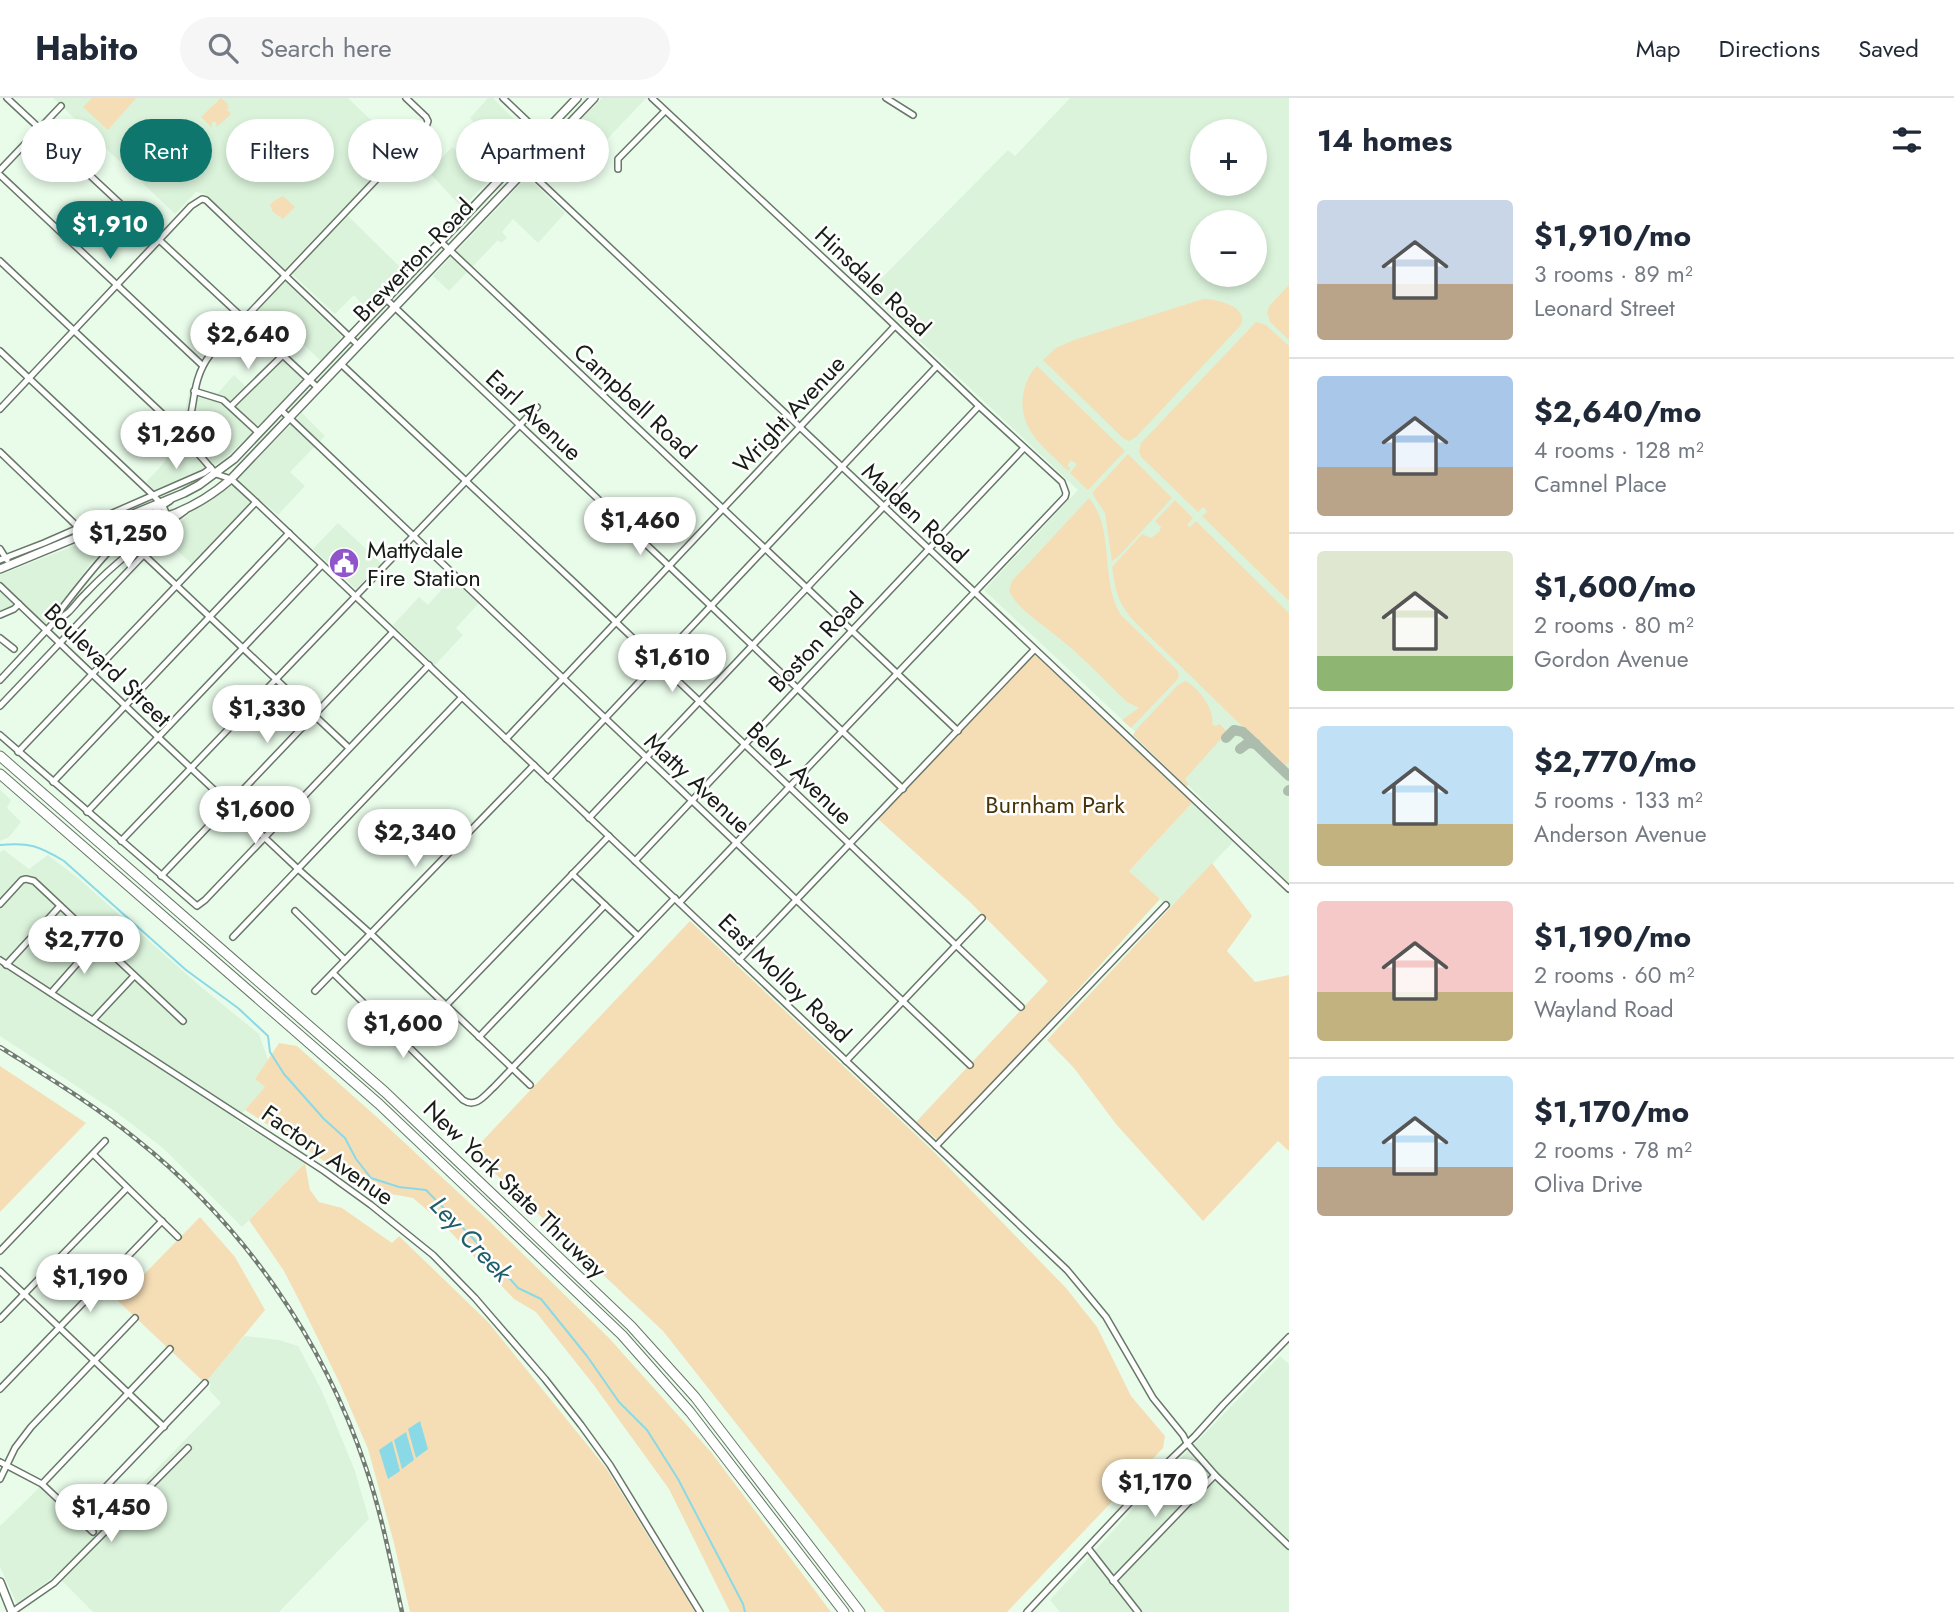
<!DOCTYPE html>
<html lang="en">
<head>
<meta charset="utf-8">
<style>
  :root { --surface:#fff; --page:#f6f6f7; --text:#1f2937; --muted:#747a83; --line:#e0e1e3; --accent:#0f766e }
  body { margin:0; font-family:Jost,sans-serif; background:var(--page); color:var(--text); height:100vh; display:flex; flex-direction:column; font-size:26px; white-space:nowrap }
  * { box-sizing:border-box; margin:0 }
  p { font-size:23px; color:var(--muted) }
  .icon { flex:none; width:38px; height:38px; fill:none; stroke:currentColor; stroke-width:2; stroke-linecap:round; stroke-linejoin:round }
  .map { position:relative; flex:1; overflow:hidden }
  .details { display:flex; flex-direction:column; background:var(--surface); width:665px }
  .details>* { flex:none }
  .banner { position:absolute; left:21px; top:21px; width:665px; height:63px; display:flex; gap:14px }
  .controls { position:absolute; left:1190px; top:21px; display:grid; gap:14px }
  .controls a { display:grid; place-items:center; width:77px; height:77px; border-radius:50%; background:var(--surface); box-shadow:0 4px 10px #0003; font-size:35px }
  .price { position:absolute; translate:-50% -60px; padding:0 16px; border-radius:24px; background:#fff; color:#222; font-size:23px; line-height:46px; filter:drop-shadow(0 2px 4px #0008) }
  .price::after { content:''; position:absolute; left:50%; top:42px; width:21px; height:16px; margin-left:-10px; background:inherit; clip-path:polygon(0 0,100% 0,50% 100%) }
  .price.on { background:var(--accent); color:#fff }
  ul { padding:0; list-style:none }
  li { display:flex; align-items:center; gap:21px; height:175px; padding:0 28px }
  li+li { border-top:2px solid var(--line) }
  li span { display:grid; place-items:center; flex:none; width:196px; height:140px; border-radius:7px; color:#555 }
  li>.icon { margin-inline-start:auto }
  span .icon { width:84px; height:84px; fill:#fffc; stroke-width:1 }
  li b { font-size:30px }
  h2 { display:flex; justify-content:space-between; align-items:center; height:84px; padding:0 28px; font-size:30px }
  .tag { padding:0 24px; border-radius:32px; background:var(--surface); box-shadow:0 4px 10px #0003; font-size:24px; line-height:63px }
  .tag.on { background:var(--accent); color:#fff }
  header { display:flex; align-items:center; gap:42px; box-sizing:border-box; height:98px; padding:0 35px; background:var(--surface); border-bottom:2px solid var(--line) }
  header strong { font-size:33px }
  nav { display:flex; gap:38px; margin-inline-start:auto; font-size:24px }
  .search { width:490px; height:63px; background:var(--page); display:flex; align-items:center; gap:18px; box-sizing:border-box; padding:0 24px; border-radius:38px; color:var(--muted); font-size:26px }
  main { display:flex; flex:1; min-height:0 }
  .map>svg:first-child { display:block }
  .built { fill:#dbf3db; fill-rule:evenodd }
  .green { fill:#f5deb6 }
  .water { fill:#8ad9e6 }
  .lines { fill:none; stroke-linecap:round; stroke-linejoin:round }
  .stream { stroke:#8ad9e6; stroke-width:2 }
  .taxiway { stroke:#acbcad; stroke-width:10 }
  .minor-casing { stroke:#687868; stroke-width:8 }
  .major-casing { stroke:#687868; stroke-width:10 }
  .highway-casing { stroke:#687868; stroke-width:11 }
  .minor { stroke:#fff; stroke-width:5 }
  .major { stroke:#fff; stroke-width:7 }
  .highway { stroke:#fff; stroke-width:9 }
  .rail-casing { stroke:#707c70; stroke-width:4.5 }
  .rail { stroke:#fff; stroke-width:2; stroke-dasharray:5; stroke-linecap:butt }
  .labels { text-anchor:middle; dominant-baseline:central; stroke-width:5; stroke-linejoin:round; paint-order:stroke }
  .street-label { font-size:24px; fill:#161c16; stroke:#fff }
  .poi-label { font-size:24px; fill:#161c16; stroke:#fff; text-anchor:start }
  .park-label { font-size:24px; fill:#493406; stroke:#fff }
  .water-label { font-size:26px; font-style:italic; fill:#1e5f69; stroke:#fff }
</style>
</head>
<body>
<header>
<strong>Habito</strong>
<div class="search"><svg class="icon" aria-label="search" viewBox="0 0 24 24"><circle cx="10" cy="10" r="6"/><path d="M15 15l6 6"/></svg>Search here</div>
<nav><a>Map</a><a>Directions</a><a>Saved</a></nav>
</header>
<main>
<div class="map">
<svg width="1289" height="1514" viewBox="0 0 1289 1514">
  <rect width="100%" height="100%" fill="#e9fcea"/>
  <g class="built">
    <path d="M53,0H348L401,51L285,171L205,96L196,94L175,116Z"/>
    <path d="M488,0H493L531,38L462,110L429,74L452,49L457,53L478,29L470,20Z"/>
    <path d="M602,0H646L581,69L556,47Z"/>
    <path d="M1070,0H1289V785L1229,729L1147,645L984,492L1078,392L868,194L1008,52L1015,58ZM1202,33H1255V86H1202ZM1202,124H1255V177H1202Z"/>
    <path d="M527,79L565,115L538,145L513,121L502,134L507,140L501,145L498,142L449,193L433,178Z"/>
    <path d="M347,117L404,173L369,213L354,197L335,216L291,175Z"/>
    <path d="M284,182L341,238L339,243L321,263L284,228L271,242L248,222Z"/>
    <path d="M278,257L304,281L253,334L221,364L156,395L146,384L163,366L180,339L190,289L218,295L234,277L246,289Z"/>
    <path d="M302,315L325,338L290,374L305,388L278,417L257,399L192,466L163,440L191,414L229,389Z"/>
    <path d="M338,425L381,465L356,491L313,451Z"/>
    <path d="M94,440L99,454L45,527L20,502L9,511L0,514V477Z"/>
    <path d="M452,480L479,505L456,530L463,537L435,567L393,527L419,499L428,507Z"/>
    <path d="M0,692L11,702L7,710L21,724L9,739L0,743Z"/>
    <path d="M1192,705L1233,744L1170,810L1129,773Z"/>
    <path d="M4,752L29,771L48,757L78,780L200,888L259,936L268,962L255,981L266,989L236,1022L305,1065L242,1129L163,1050L116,1014L0,938V754Z"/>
    <path d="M245,1238L279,1242L298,1248L320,1289L332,1317L355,1373L369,1421L279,1514H93L56,1477L17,1506L0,1469V1428L41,1388L93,1436L221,1305L209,1292L211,1287L206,1279Z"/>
    <path d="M1280,1258L1289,1266V1514H1060L1050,1502L1150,1392Z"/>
  </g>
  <g class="green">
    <path d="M92,0H136L108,32L83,9Z"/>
    <path d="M221,0L228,6L227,9L230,8L227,12L231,16L217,29L216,24H212V30L201,19Z"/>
    <path d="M283,98L295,109L283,121L273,114L270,107L275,102Z"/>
    <path d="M1289,187V242L1270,224L1267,214L1270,207Z"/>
    <path d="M1203,201C1217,201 1248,208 1241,227L1136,339L1129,343L1124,341L1043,262L1056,250L1074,242Z"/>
    <path d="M1256,224L1266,227L1289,248V503L1202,418L1207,414L1205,410H1202L1198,414L1141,359L1139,353L1141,345Z"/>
    <path d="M1037,268L1125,353L1088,392L1070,375L1077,366L1071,362L1068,366V369L1071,370L1068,373C1046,351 1018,332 1023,297C1025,286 1029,276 1037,268Z"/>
    <path d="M1128,356L1172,400L1119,458L1112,463L1105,415L1092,395Z"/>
    <path d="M1089,400C1116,433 1099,481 1121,517L1177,572L1179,577L1177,582L1131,630L1122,622L1139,610L1127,604C1105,583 1084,560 1060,541C1045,528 1017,511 1009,493L1012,483Z"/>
    <path d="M1175,402L1193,420L1187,427L1190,429L1196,423L1289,515V664L1284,669L1137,526C1118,506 1116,496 1112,469L1142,436L1151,440L1159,434L1161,429L1155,423Z"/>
    <path d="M1033,557H1035L1192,705L1129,773L1160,801L940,1044L916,1024L1048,883L969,803L878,721Z"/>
    <path d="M1185,583C1198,588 1216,614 1212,626L1215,628L1220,626L1227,634L1185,681L1189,687L1186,688L1133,637L1136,632L1178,587Z"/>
    <path d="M1212,765L1252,818L1227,853L1255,884L1289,877V1053L1278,1043L1203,1123L1116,1026L1074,970L1047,942Z"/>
    <path d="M690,823L932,1052L1066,1190L1097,1229L1131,1298L1165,1338L1163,1350L1007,1514H885L663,1233L472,1054Z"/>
    <path d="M279,945L297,948L379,1021L486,1120L609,1240L711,1354L831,1514H730L669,1391L593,1286L536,1214L514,1201L441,1124L413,1100L369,1092L245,1012L265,989L255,981Z"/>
    <path d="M0,968L86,1025L0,1114Z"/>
    <path d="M305,1065L310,1092L319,1104L342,1110L392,1145L399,1138L488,1224L606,1370L695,1514H410L394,1445L368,1351L340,1286L301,1206L284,1173L249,1122Z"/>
    <path d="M200,1119L235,1159L265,1212L205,1285L118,1203Z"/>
  </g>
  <g class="water">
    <path d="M420,1323L428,1351L416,1360L408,1331Z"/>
    <path d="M406,1334L414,1362L402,1371L394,1342Z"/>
    <path d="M392,1343L400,1373L388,1381L379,1352Z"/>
  </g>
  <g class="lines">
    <path class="stream" d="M0,747C29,744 39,748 64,763L186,872L238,910L268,938L270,954L284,976L324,1021L345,1040L356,1061L371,1080L399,1089L426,1092L490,1158L518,1190L541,1201L587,1258L619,1304L647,1332L678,1381L743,1506L745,1514"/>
    <g class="taxiway">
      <path d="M1226,640L1234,632L1243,634L1289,678"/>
      <path d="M1240,651L1248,645L1256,646"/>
      <path d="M1288,693L1289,692"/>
    </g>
    <g class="minor-casing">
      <g id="minor">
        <path d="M7,0L318,290"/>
        <path d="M503,0L542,37"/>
        <path d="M652,0L864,198L979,308L1062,384L1066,395L1065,399L680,804"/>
        <path d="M886,0L913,17"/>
        <path d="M517,62L1289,791"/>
        <path d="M618,71V61L665,13"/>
        <path d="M0,72L61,8"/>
        <path d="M0,77L202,267"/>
        <path d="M440,143L958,633"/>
        <path d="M0,163L169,322L216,376L231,381L256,404L1067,1172L1106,1219L1153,1300L1183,1337L1187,1345L1215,1377L1289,1448"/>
        <path d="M386,201L669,468L903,691"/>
        <path d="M0,253L153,397L163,408L168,419"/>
        <path d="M341,266L577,487L1021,909"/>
        <path d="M194,293L223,302L259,335"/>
        <path d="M231,308L283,257"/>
        <path d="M0,311L191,108L202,101L206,102L358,247"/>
        <path d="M281,312L970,967"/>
        <path d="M185,340C196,311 190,283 210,257L426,29L428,23L426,19L406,0"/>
        <path d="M0,354L80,431"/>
        <path d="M0,451L7,462"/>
        <path d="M143,456L349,650"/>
        <path d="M0,462L44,445L204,375L211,370"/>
        <path d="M0,488L158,639L298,771L371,836L530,987"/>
        <path d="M0,517L14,511L19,506"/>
        <path d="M57,521C69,518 76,504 85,496C115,464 149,439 185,413"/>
        <path d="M0,540L14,551"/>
        <path d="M0,582L57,521L59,514C95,468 119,435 170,403"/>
        <path d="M0,608L170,429L172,423"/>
        <path d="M0,637L197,808L205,802L429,567"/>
        <path d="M506,641L895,228"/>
        <path d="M18,654L256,404"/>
        <path d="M548,681L937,268"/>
        <path d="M53,684L289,435"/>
        <path d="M87,714L322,467"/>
        <path d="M589,720L979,308"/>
        <path d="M121,743L537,309"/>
        <path d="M635,763L1024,350"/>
        <path d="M572,776L638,838"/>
        <path d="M161,778L393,534"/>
        <path d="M0,806L22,782L26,781L34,783L183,923"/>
        <path d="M295,813L345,862"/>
        <path d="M233,839L462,599"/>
        <path d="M0,862L324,1073L371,1107L433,1157L475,1200L545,1281L581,1327L610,1367L700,1514"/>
        <path d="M739,862L1034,552"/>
        <path d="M6,867L60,808"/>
        <path d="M333,875L463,1002C476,1011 485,997 494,989L675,800"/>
        <path d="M315,893L534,667"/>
        <path d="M51,895L97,843"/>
        <path d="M93,922L134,878"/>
        <path d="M479,939L605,807"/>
        <path d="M407,948L609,738"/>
        <path d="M846,963L982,820"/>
        <path d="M936,1048L1166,807"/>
        <path d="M93,1056L178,1139"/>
        <path d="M0,1153L105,1043"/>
        <path d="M0,1173L164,1329"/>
        <path d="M0,1221L127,1090"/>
        <path d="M0,1291L162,1123"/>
        <path d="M0,1364L42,1386L93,1434"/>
        <path d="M0,1381L15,1350L31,1329L135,1220"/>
        <path d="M42,1386L170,1251"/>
        <path d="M77,1419L205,1285"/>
        <path d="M1088,1450L1138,1514"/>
        <path d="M1113,1483L1215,1377"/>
        <path d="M12,1514L54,1485L188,1350"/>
        <path d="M1027,1514L1167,1365L1195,1338L1223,1307L1289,1239"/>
      </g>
    </g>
    <g class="major-casing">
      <g id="major">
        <path d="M82,440C91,438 99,436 108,434C159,422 190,416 231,381L594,0"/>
        <path d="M0,471L184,395L199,387L234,361L577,0"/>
        <path d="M0,1484L12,1514"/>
      </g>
    </g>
    <g class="highway-casing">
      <g id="highway">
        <path d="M0,658L385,994L631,1228L695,1299L860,1514"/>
        <path d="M0,676L379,1006L622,1237L690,1314L844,1514"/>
      </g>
    </g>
    <use href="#minor" class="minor"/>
    <use href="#major" class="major"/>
    <use href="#highway" class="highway"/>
    <g class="rail-casing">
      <path id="rail" d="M0,949C46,978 93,1006 136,1041C243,1126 323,1241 366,1370C382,1417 391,1466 402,1514"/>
    </g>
    <use href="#rail" class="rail"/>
  </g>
  <defs>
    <g id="civic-disc" transform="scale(1.575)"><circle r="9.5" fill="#9054cb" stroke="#fff"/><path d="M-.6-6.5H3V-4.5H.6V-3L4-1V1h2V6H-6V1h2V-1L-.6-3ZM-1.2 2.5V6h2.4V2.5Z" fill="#fff"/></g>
  </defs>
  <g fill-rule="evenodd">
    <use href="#civic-disc" x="344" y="465"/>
  </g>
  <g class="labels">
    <g class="street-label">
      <text transform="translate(413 162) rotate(-46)">Brewerton Road</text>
      <text transform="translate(873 183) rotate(43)">Hinsdale Road</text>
      <text transform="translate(635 303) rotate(43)">Campbell Road</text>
      <text transform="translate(789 316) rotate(-47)">Wright Avenue</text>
      <text transform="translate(534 317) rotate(43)">Earl Avenue</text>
      <text transform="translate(915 415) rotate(43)">Malden Road</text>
      <text transform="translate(816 544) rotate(-47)">Boston Road</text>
      <text transform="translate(108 567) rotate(44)">Boulevard Street</text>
      <text transform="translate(800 675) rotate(44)">Beley Avenue</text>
      <text transform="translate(698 685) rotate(43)">Matty Avenue</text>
      <text transform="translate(785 880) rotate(44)">East Molloy Road</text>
      <text transform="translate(328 1057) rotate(35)">Factory Avenue</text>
      <text transform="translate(515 1091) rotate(44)">New York State Thruway</text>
    </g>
    <g class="poi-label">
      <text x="367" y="451">Mattydale<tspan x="367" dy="28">Fire Station</tspan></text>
    </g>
    <g class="park-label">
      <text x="1055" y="706">Burnham Park</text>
    </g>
    <g class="water-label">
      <text transform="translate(471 1141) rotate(47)">Ley Creek</text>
    </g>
  </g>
</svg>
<div class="controls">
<a>+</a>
<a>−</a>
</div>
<b class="price on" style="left:110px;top:163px">$1,910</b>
<b class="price" style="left:248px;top:273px">$2,640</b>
<b class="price" style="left:176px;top:373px">$1,260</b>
<b class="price" style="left:640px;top:459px">$1,460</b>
<b class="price" style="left:128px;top:472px">$1,250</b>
<b class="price" style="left:672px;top:596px">$1,610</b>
<b class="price" style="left:267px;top:647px">$1,330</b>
<b class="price" style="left:255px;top:748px">$1,600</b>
<b class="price" style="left:415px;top:771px">$2,340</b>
<b class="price" style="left:84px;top:878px">$2,770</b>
<b class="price" style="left:403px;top:962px">$1,600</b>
<b class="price" style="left:90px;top:1216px">$1,190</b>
<b class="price" style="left:1155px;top:1421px">$1,170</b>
<b class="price" style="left:111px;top:1446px">$1,450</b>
<div class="banner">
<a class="tag">Buy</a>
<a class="tag on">Rent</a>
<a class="tag">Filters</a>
<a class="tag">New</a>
<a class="tag">Apartment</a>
</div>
</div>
<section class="details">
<h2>14 homes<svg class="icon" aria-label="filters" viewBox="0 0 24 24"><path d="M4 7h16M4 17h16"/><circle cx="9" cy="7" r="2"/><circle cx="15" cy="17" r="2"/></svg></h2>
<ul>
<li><span style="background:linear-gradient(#c9d6e8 60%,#b9a48a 0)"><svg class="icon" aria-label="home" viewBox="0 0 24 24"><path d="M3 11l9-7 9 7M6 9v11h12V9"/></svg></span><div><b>$1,910/mo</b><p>3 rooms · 89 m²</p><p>Leonard Street</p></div></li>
<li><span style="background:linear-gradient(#a9c7e8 65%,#b9a48a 0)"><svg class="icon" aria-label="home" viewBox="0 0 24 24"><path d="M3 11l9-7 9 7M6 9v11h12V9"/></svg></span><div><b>$2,640/mo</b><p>4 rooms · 128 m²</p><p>Camnel Place</p></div></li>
<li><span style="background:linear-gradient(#dfe7d0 75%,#8fb573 0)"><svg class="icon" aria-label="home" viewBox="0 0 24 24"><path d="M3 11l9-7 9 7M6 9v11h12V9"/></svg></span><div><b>$1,600/mo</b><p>2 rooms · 80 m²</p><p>Gordon Avenue</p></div></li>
<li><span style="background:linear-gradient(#bfe0f5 70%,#c2b280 0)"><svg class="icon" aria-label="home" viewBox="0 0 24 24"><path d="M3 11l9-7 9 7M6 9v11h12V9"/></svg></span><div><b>$2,770/mo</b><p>5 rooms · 133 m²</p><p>Anderson Avenue</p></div></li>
<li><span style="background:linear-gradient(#f6c9c9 65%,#c2b280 0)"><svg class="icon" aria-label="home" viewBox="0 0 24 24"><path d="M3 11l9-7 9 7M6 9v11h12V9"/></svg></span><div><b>$1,190/mo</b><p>2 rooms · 60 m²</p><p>Wayland Road</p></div></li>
<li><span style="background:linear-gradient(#bfe0f5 65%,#b9a48a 0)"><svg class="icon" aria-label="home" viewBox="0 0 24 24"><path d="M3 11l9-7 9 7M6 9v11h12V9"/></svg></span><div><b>$1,170/mo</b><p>2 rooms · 78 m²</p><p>Oliva Drive</p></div></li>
</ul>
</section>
</main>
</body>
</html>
